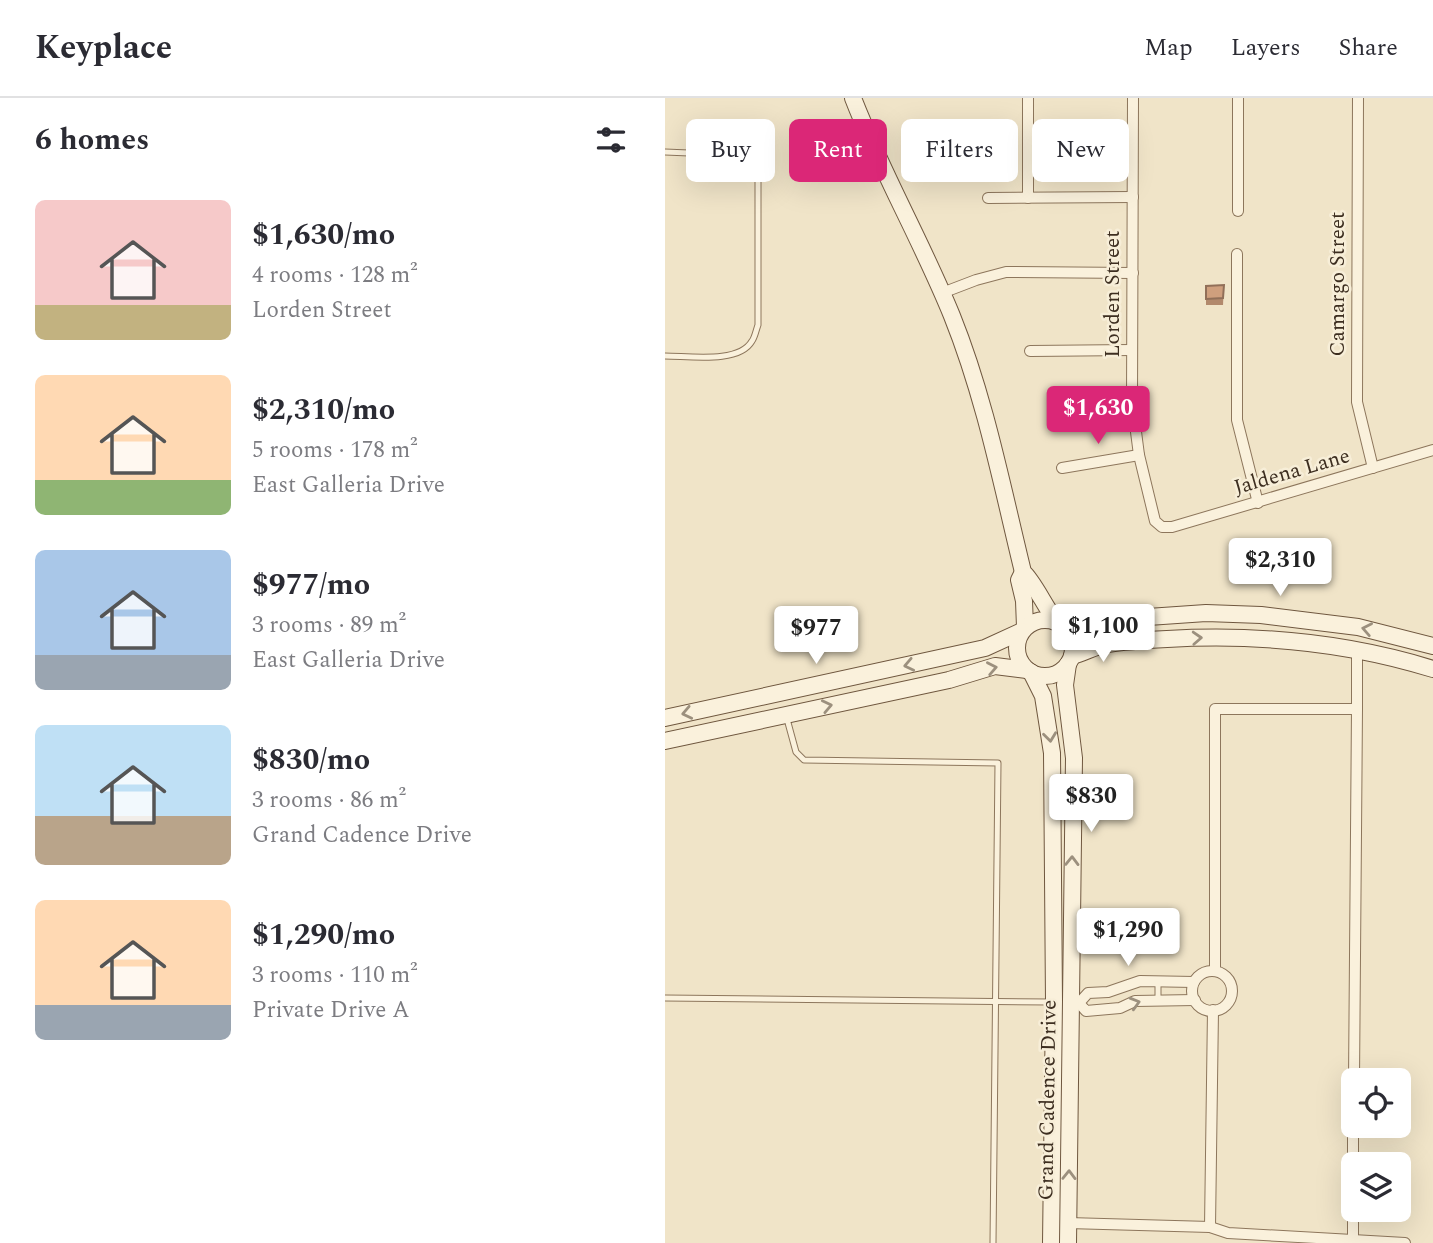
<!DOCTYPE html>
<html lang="en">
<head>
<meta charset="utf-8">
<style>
  :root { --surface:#fff; --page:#f2f2f3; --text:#2b2b33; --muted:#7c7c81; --line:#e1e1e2; --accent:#db2777 }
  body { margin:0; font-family:Spectral,serif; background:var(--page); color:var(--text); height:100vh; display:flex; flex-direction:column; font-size:26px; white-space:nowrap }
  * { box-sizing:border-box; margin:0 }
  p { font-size:23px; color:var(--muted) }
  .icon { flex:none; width:38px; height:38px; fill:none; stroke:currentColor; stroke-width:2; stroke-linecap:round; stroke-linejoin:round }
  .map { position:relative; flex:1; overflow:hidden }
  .sheet { display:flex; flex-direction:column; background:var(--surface); width:665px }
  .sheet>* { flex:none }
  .hud { position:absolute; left:21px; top:21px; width:640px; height:63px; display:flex; gap:14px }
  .controls { position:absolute; left:676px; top:970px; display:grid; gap:14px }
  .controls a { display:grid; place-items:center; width:70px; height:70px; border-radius:10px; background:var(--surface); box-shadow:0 7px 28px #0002; font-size:35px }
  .price { position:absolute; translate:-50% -60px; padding:0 16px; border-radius:7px; background:#fff; color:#222; font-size:23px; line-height:46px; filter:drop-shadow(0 2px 4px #0008) }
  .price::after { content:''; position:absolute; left:50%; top:42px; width:21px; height:16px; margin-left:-10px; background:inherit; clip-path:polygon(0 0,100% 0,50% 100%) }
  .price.active { background:var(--accent); color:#fff }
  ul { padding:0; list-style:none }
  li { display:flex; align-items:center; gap:21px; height:175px; padding:0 35px }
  li span { display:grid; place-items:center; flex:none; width:196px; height:140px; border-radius:10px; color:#555 }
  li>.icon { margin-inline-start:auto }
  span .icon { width:84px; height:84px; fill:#fffc; stroke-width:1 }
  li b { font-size:30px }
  h2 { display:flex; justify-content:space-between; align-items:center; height:84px; padding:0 35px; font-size:30px }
  .chip { padding:0 24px; border-radius:10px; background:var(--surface); box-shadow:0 7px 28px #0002; font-size:24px; line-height:63px }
  .chip.active { background:var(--accent); color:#fff }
  header { display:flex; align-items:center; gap:42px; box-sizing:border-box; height:98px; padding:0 35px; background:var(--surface); border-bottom:2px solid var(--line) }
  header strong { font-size:33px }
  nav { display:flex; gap:38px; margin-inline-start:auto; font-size:24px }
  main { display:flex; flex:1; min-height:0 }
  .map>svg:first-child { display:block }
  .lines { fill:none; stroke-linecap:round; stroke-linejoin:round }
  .lane-casing { stroke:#8d765c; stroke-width:7 }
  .street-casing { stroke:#8d765c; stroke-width:12 }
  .secondary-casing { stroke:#6f573f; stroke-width:18 }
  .lane { stroke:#faf1dc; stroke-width:5 }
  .street { stroke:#faf1dc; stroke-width:10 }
  .secondary { stroke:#faf1dc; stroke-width:16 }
  .wall { fill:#b2896c }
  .building { fill:#cf9f7d; stroke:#916f58; stroke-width:2 }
  .oneway { stroke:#9c907e }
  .labels { text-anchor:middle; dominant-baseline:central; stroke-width:5; stroke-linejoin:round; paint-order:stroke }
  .street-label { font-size:21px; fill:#3d2e20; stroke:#f7eed8 }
</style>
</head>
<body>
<header>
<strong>Keyplace</strong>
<nav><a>Map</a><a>Layers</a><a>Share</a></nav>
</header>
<main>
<section class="sheet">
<h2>6 homes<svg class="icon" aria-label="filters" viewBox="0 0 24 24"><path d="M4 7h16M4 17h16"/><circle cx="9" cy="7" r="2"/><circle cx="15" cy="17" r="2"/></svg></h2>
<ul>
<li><span style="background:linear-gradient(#f6c9c9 75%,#c2b280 0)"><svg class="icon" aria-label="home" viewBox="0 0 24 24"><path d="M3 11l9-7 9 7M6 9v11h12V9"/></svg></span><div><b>$1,630/mo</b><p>4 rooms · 128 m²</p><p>Lorden Street</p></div></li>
<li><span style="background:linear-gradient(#ffd9b3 75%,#8fb573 0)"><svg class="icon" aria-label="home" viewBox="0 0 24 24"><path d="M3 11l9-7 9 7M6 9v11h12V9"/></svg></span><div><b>$2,310/mo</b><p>5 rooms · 178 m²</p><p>East Galleria Drive</p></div></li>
<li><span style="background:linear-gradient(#a9c7e8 75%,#9aa5b1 0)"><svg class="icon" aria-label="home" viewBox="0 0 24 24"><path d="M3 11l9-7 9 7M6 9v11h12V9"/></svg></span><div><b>$977/mo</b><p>3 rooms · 89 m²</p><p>East Galleria Drive</p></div></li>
<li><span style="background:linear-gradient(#bfe0f5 65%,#b9a48a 0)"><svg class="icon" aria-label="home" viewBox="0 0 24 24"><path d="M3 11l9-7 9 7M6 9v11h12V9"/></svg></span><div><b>$830/mo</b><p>3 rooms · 86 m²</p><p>Grand Cadence Drive</p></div></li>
<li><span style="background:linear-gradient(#ffd9b3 75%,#9aa5b1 0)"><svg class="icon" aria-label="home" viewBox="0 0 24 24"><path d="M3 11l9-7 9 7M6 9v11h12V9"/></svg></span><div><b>$1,290/mo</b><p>3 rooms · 110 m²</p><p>Private Drive A</p></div></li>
</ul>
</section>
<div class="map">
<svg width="768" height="1145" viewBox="0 0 768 1145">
  <rect width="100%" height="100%" fill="#f0e4c8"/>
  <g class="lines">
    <g class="lane-casing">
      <g id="lane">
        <path d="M0,54L72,57L87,65L93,81V227C91,232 90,239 87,243C74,266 24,258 0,258"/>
        <path d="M122,621L131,654L139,662L333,665L328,1145"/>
        <path d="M493,883V901"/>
        <path d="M0,900L385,904"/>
      </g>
    </g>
    <g class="street-casing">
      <g id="street">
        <path d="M363,0V100"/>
        <path d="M468,0L467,303L474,357L490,423L497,429H507L768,352"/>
        <path d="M573,0V113"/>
        <path d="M693,0L692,304L708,370"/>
        <path d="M323,100L468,99"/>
        <path d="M572,156V322L593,405"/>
        <path d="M277,195L311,182L341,174L468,175"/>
        <path d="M365,253L467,252"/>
        <path d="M397,370L474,357"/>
        <path d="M692,552V611"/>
        <path d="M550,873V611H692L689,982"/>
        <circle cx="547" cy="893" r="20"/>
        <path d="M406,904L414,905L423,895L443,894L475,883L529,884"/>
        <path d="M414,905L421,913L455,910L470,903L530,902"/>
        <path d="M688,1066V1027"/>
        <path d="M403,1125L545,1129L563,1135L740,1145"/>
        <path d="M545,1129L548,912"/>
        <path d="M688,1142V1111"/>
      </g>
    </g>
    <g class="secondary-casing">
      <g id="secondary">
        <path d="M188,0C217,75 257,144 287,218C320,300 337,388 358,474C369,484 380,509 391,523"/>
        <path d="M358,474L354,482L359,503L360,529"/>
        <circle cx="380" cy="550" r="28"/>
        <path d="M395,525L427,530L483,519L541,515L596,517L693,529L768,548"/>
        <path d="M407,558C419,555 430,548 442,546C462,543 482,542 502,541C592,536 681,544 768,571"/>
        <path d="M403,566L400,587L409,660L403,1145"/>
        <path d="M366,574L378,598L387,655L389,903L386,1145"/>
        <path d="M0,620L320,550L357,533"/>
        <path d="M0,643L284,582L330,568L362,572"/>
      </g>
    </g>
    <use href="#lane" class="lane"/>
    <use href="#street" class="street"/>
    <use href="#secondary" class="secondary"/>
  </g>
  <path class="wall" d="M559,187L558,207H541V188Z"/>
  <path class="building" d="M559,187L558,200L541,201V188Z"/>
  <defs><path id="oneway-chevron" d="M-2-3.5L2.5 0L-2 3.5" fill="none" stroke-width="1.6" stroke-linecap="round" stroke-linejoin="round" transform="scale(1.75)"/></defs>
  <g class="oneway">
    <use href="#oneway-chevron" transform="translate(702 531) rotate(-169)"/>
    <use href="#oneway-chevron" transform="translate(532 540) rotate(-3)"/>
    <use href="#oneway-chevron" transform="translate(244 567) rotate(168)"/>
    <use href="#oneway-chevron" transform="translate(327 570) rotate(-11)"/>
    <use href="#oneway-chevron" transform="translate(162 608) rotate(-12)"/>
    <use href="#oneway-chevron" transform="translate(22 615) rotate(168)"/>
    <use href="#oneway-chevron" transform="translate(385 639) rotate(83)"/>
    <use href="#oneway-chevron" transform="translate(407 763) rotate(-89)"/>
    <use href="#oneway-chevron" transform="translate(470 905) rotate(-16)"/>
    <use href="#oneway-chevron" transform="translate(404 1077) rotate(-89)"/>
  </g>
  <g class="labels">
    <g class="street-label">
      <text transform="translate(673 186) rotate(-90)">Camargo Street</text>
      <text transform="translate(448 196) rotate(-90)">Lorden Street</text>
      <text transform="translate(627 374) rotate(-16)">Jaldena Lane</text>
      <text transform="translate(383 1002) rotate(-89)">Grand Cadence Drive</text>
    </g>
  </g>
</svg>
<div class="controls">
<a><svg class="icon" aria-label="locate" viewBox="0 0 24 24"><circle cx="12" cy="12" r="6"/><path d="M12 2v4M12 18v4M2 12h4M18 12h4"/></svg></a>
<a><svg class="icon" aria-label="layers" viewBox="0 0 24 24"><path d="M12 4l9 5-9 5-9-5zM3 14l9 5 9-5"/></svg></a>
</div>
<b class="price active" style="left:433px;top:348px">$1,630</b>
<b class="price" style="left:615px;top:500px">$2,310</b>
<b class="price" style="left:438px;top:566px">$1,100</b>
<b class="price" style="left:151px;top:568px">$977</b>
<b class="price" style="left:426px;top:736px">$830</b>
<b class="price" style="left:463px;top:870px">$1,290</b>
<div class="hud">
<a class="chip">Buy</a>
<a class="chip active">Rent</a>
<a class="chip">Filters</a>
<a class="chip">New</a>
</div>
</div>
</main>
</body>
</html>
